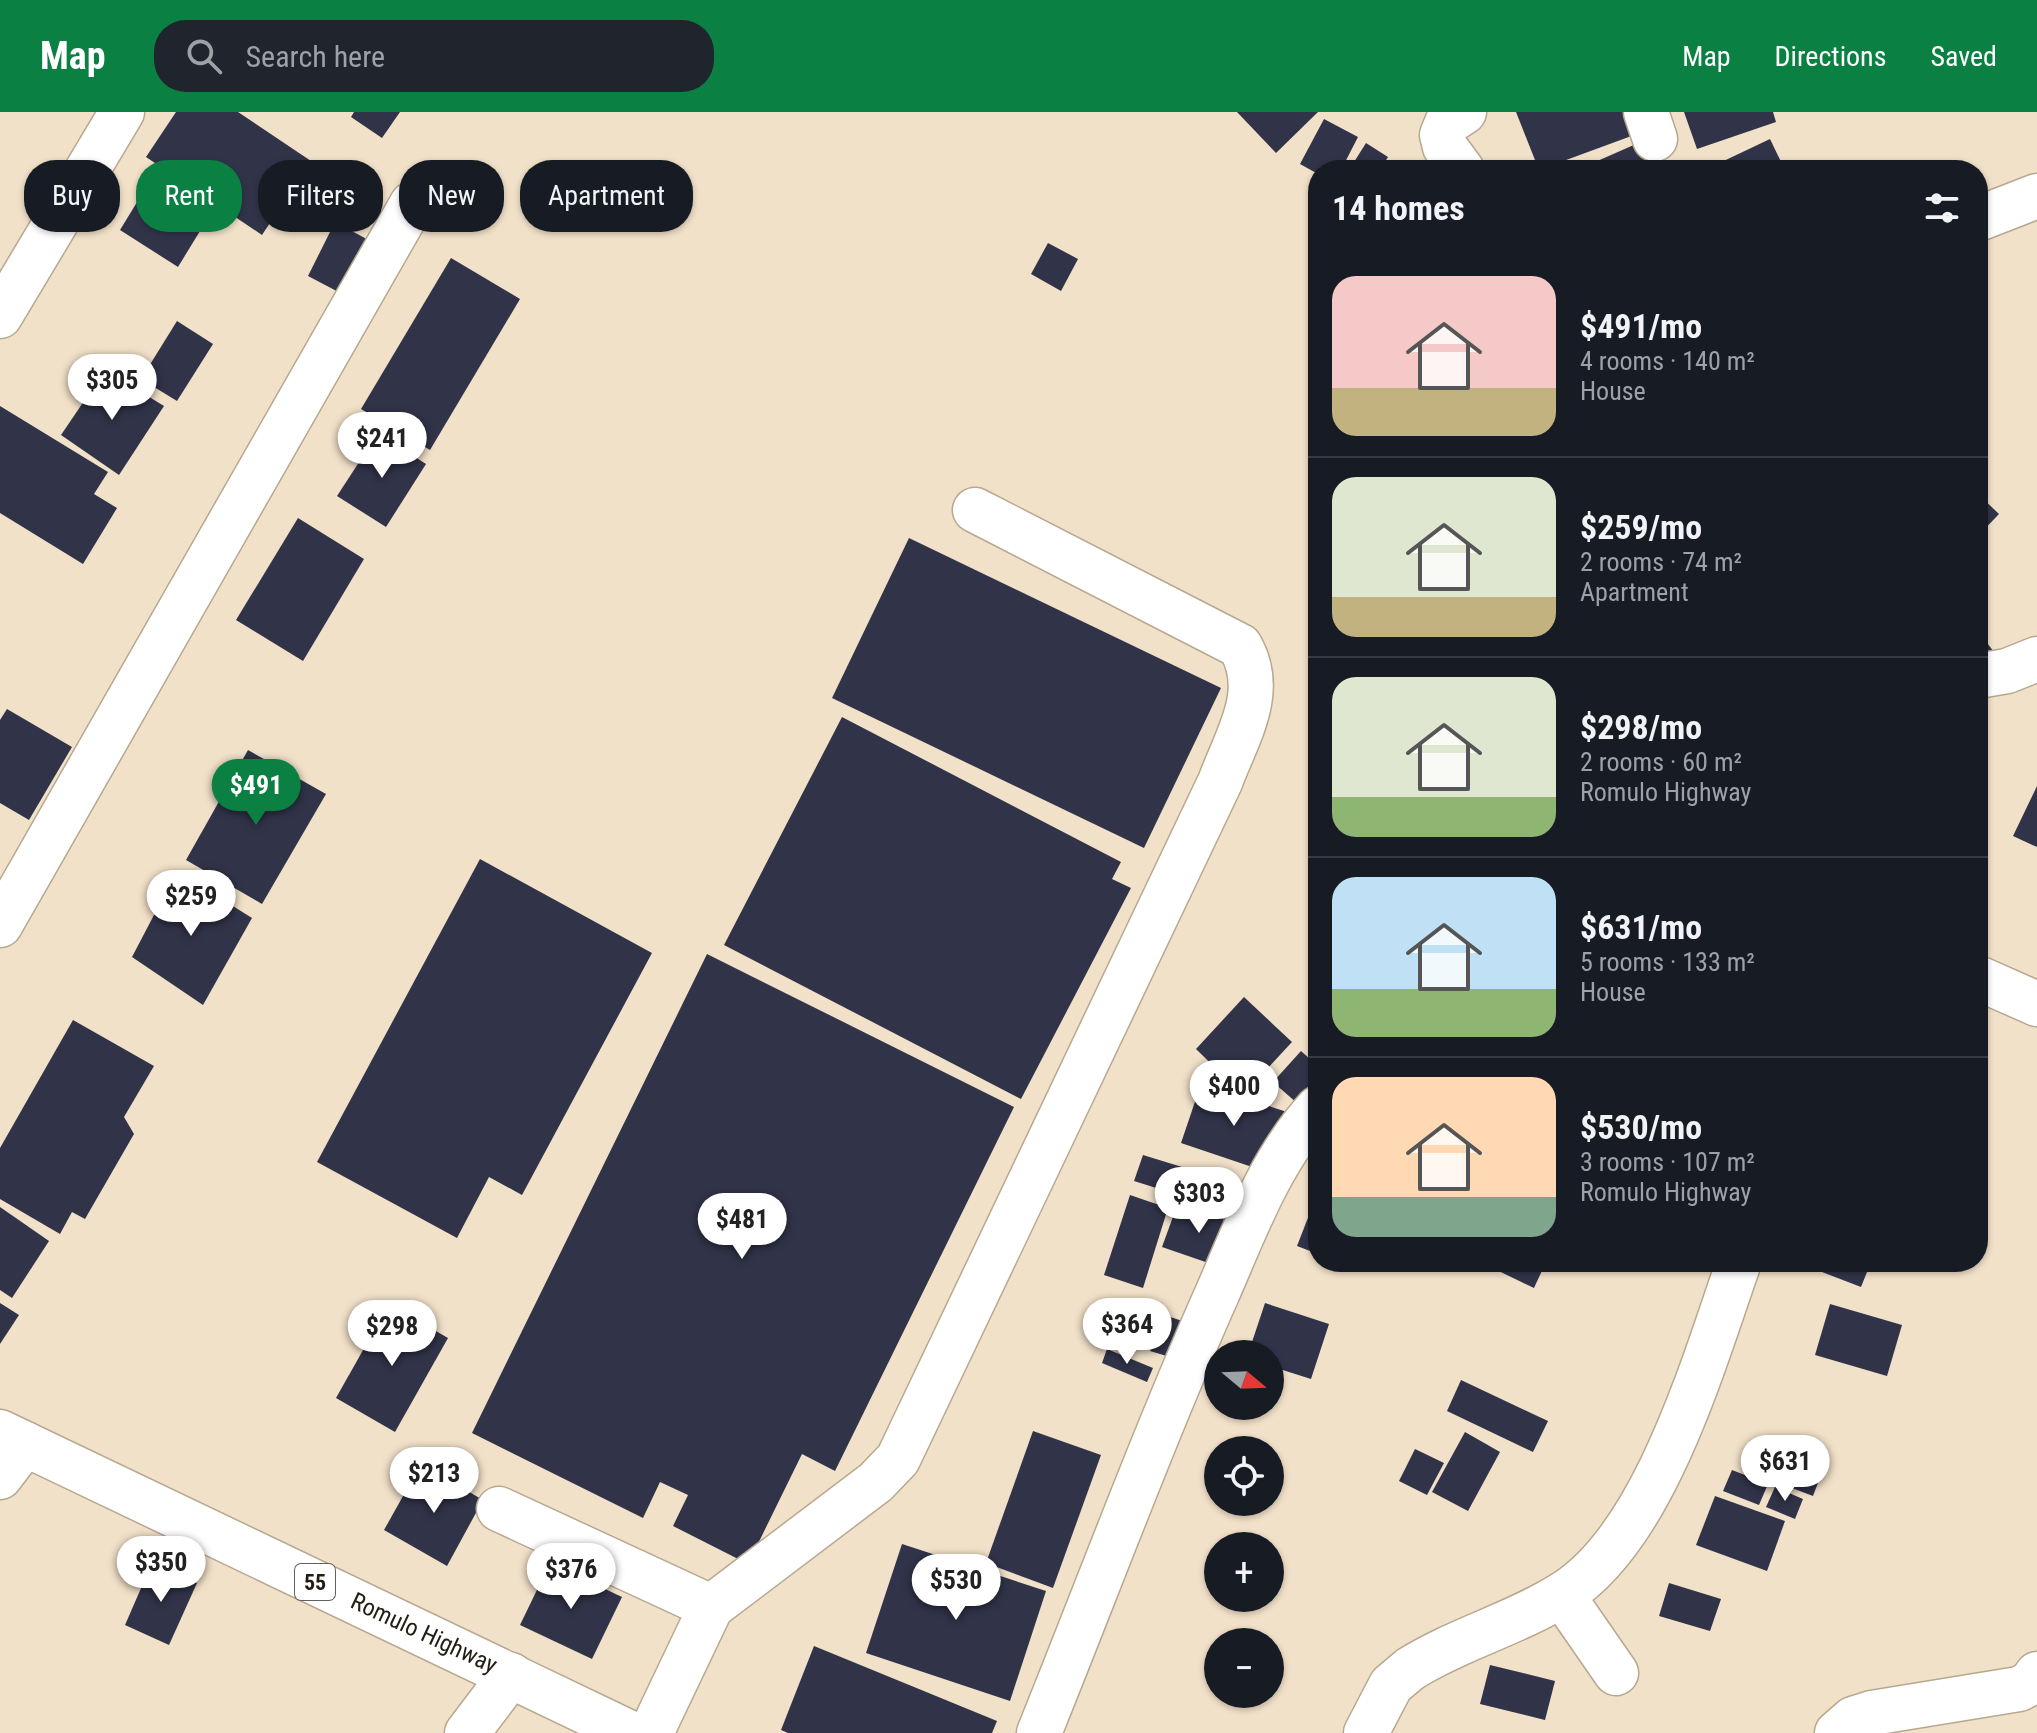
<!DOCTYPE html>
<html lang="en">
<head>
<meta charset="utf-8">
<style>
  :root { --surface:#171b24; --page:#20242c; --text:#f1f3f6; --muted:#9ea1a6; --line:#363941; --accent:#0b8043 }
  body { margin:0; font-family:"Roboto Condensed",sans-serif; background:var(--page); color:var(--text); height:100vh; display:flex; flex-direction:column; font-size:30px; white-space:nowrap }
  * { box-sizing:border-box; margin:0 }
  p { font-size:26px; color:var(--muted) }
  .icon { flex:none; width:44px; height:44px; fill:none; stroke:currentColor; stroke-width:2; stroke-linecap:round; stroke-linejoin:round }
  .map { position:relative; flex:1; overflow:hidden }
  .drawer { position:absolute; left:1308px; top:48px; width:680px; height:1112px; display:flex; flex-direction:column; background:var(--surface); border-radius:32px; box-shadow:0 2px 6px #0004 }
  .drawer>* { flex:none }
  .hud { position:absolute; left:24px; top:48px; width:760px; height:72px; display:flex; gap:16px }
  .needle { width:52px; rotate:109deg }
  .fabs { position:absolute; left:1204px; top:1228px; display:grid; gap:16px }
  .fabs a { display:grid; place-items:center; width:80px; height:80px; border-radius:50%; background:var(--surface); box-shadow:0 2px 6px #0004; font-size:40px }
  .price { position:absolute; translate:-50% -68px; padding:0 18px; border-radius:28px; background:#fff; color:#222; font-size:26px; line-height:52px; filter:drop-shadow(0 2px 4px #0008) }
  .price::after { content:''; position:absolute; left:50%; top:48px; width:24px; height:18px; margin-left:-12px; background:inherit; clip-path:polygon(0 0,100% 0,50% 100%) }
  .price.current { background:var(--accent); color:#fff }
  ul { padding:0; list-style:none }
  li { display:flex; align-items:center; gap:24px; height:200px; padding:0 24px }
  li+li { border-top:2px solid var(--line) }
  li span { display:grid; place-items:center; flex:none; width:224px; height:160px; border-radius:24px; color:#555 }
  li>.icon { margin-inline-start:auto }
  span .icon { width:96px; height:96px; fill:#fffc; stroke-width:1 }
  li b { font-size:34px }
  h2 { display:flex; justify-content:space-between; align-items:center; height:96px; padding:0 24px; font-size:34px }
  .tag { padding:0 28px; border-radius:32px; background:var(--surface); box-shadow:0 2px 6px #0004; font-size:28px; line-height:72px }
  .tag.current { background:var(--accent); color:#fff }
  header { display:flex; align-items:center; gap:48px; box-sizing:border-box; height:112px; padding:0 40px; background:var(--accent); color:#fff }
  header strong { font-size:38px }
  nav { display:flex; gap:44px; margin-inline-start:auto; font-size:28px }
  .search { width:560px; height:72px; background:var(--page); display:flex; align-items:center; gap:20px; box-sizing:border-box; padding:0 28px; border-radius:32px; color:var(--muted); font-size:30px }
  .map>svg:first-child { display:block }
  .building { fill:#313449 }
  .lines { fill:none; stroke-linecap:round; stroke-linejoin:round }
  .minor-casing { stroke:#b7a890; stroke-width:47 }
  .highway-casing { stroke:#b7a890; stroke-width:47 }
  .minor { stroke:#fff; stroke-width:44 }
  .highway { stroke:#fff; stroke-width:44 }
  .labels { text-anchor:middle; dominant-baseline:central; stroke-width:8; stroke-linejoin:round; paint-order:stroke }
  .shield { fill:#fff; stroke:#65615a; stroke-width:2 }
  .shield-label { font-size:22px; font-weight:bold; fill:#231d14 }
  .street-label { font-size:24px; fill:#231d14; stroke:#fff }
</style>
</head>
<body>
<header>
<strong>Map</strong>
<div class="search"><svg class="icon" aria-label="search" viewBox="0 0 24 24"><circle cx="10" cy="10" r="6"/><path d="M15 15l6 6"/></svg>Search here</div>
<nav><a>Map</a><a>Directions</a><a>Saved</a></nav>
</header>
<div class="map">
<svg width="2037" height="1621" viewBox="0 0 2037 1621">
  <rect width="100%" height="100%" fill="#f2e1c9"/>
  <g class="building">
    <path d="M176,0H238L311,49L262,123L146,45Z"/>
    <path d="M354,0H400L382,26L351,5Z"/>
    <path d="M1237,0H1318L1276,41Z"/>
    <path d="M1516,0H1638L1645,19L1539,58Z"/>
    <path d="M1684,0H1773L1776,10L1697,37Z"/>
    <path d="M1324,7L1358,25L1341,58H1318V62L1300,52Z"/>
    <path d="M1770,27L1785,58H1712L1711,55Z"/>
    <path d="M1645,28L1658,58H1577Z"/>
    <path d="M1366,31L1388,45L1380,58H1349Z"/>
    <path d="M153,64L211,101L178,155L120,118Z"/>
    <path d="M335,110L376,132L348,185L308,164Z"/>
    <path d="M1048,131L1078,147L1061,179L1031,162Z"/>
    <path d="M451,146L520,187L430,338L361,297Z"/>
    <path d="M177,209L213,232L177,289L141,267Z"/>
    <path d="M105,258L164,294L119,363L61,323Z"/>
    <path d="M0,294L108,360L94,382L117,396L83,452L0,401Z"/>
    <path d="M378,321L426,352L386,415L337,384Z"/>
    <path d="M1978,382L1999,402L1978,424Z"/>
    <path d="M298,406L364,447L303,549L236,508Z"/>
    <path d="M909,426L1221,576L1144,736L832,586Z"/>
    <path d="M1978,519L1997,544L1978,559Z"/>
    <path d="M7,597L72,635L29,708L0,691V608Z"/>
    <path d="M842,605L1121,750L1112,767L1131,776L1021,987L724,833Z"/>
    <path d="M248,638L326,682L262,792L186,748Z"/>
    <path d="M2037,674V735L2013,724Z"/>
    <path d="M480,747L652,841L522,1083L489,1065L457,1126L317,1050Z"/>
    <path d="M177,759L252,806L203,893L132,845Z"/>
    <path d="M707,842L1014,995L835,1359L802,1342L748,1452L673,1414L688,1383L660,1370L643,1406L472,1321Z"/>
    <path d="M1244,885L1292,930L1243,983L1196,937Z"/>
    <path d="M73,908L154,954L124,1005L134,1022L85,1107L72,1100L60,1122L0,1087V1036Z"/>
    <path d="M1301,939L1318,954V985L1306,999L1273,970Z"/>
    <path d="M1201,972L1287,1000L1267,1060L1181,1031Z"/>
    <path d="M1143,1043L1247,1075L1239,1102L1134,1069Z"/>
    <path d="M1130,1083L1168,1096L1143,1176L1104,1163Z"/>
    <path d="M1178,1091L1236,1111L1220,1155L1162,1135Z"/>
    <path d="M0,1095L49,1129L12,1186L0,1178Z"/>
    <path d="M1311,1098L1318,1101V1142L1297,1134Z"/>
    <path d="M1480,1150H1546L1534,1176Z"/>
    <path d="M1796,1150H1871L1861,1175Z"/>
    <path d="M0,1191L19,1203L0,1232Z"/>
    <path d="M1265,1191L1329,1212L1311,1267L1270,1254V1242H1248Z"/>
    <path d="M389,1192L448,1226L395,1320L336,1286Z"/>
    <path d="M1830,1192L1902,1213L1887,1264L1815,1243Z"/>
    <path d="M1161,1202L1204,1216L1193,1252L1150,1239Z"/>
    <path d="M1107,1237L1153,1256L1147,1270L1102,1251Z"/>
    <path d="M1461,1268L1548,1309L1533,1340L1447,1299Z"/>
    <path d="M1033,1319L1101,1343L1053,1476L986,1451Z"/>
    <path d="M1465,1320L1500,1340L1468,1399L1432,1380Z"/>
    <path d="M1753,1329L1824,1355L1813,1384L1742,1357Z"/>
    <path d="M1415,1337L1444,1351L1427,1383L1399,1369Z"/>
    <path d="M421,1352L483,1388L447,1454L384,1418Z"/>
    <path d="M1732,1358L1768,1372L1759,1393L1723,1379Z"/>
    <path d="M1775,1375L1803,1387L1795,1407L1766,1395Z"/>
    <path d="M1715,1384L1785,1409L1767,1459L1696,1433Z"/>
    <path d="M902,1432L1046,1479L1010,1589L866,1541Z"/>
    <path d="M152,1451L197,1471L169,1533L125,1513Z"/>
    <path d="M550,1451L622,1485L592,1547L520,1513Z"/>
    <path d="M1669,1471L1721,1487L1710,1519L1659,1504Z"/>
    <path d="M814,1534L997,1609L992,1621H788L781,1618Z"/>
    <path d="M1490,1553L1555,1569L1545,1608L1480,1592Z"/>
  </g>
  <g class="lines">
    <g class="minor-casing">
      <g id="minor">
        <path d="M1646,0L1655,27"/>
        <path d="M1462,58L1445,35L1442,23L1447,11L1464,0"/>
        <path d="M1978,107L2037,84"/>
        <path d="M0,204L122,0"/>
        <path d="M1978,564L2007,559L2037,547"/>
        <path d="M0,813L412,92"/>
        <path d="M1978,866L2037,892"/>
        <path d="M0,1365L25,1332"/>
        <path d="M499,1397L711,1495"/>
        <path d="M1562,1483L1616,1561"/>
        <path d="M467,1621L511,1563"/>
        <path d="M651,1621L711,1495L876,1370L898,1347L1220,670C1237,624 1267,580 1240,534L975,398"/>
        <path d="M1039,1621C1098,1475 1153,1326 1217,1182C1245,1118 1270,1048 1318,996"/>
        <path d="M1366,1621L1391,1573L1410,1557C1458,1527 1515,1512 1563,1482C1655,1425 1704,1249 1739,1150"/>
        <path d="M1837,1621L1853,1607L1872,1601L2019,1577L2031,1571L2037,1562"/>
      </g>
    </g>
    <g class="highway-casing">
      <path id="highway" d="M0,1320L630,1621"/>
    </g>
    <use href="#minor" class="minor"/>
    <use href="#highway" class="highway"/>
  </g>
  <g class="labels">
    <rect class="shield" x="295" y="1452" width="40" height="36" rx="6"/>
    <g class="shield-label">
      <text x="315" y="1470">55</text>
    </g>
    <g class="street-label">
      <text transform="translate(424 1521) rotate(25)">Romulo Highway</text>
    </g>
  </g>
</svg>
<div class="fabs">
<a><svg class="needle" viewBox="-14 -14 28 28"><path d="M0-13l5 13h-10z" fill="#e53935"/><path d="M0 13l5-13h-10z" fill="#9ea1a6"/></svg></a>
<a><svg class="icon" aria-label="locate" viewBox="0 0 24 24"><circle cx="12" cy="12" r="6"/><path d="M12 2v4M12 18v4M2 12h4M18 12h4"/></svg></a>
<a>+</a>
<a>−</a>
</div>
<b class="price" style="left:112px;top:310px">$305</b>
<b class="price" style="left:382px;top:368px">$241</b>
<b class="price current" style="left:256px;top:715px">$491</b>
<b class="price" style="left:191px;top:826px">$259</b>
<b class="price" style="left:1234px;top:1016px">$400</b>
<b class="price" style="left:1199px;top:1123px">$303</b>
<b class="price" style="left:742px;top:1149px">$481</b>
<b class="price" style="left:1127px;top:1254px">$364</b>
<b class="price" style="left:392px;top:1256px">$298</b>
<b class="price" style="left:1785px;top:1391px">$631</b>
<b class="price" style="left:434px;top:1403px">$213</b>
<b class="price" style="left:161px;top:1492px">$350</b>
<b class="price" style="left:571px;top:1499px">$376</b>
<b class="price" style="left:956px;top:1510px">$530</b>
<div class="hud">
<a class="tag">Buy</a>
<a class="tag current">Rent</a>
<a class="tag">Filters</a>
<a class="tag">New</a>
<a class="tag">Apartment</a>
</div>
<section class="drawer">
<h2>14 homes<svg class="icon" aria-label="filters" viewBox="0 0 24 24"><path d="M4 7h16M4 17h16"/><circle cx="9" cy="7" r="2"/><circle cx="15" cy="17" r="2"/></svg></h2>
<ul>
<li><span style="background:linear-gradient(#f6c9c9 70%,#c2b280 0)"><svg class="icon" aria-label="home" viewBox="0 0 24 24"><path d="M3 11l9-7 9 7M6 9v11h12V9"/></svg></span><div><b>$491/mo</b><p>4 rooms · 140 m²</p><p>House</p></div></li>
<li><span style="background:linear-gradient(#dfe7d0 75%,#c2b280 0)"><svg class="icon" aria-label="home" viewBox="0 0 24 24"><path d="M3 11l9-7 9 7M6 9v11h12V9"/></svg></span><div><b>$259/mo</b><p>2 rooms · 74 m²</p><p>Apartment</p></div></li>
<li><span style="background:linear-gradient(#dfe7d0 75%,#8fb573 0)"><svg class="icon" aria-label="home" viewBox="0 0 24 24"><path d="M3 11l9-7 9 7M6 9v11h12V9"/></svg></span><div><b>$298/mo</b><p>2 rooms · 60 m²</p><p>Romulo Highway</p></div></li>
<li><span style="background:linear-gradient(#bfe0f5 70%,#8fb573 0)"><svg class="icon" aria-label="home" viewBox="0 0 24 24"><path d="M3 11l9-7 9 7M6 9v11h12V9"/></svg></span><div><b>$631/mo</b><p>5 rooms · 133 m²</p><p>House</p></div></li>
<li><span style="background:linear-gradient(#ffd9b3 75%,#7fa58c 0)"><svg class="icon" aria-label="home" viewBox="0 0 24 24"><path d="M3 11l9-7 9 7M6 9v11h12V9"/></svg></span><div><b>$530/mo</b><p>3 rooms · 107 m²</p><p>Romulo Highway</p></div></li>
</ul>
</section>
</div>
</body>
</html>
